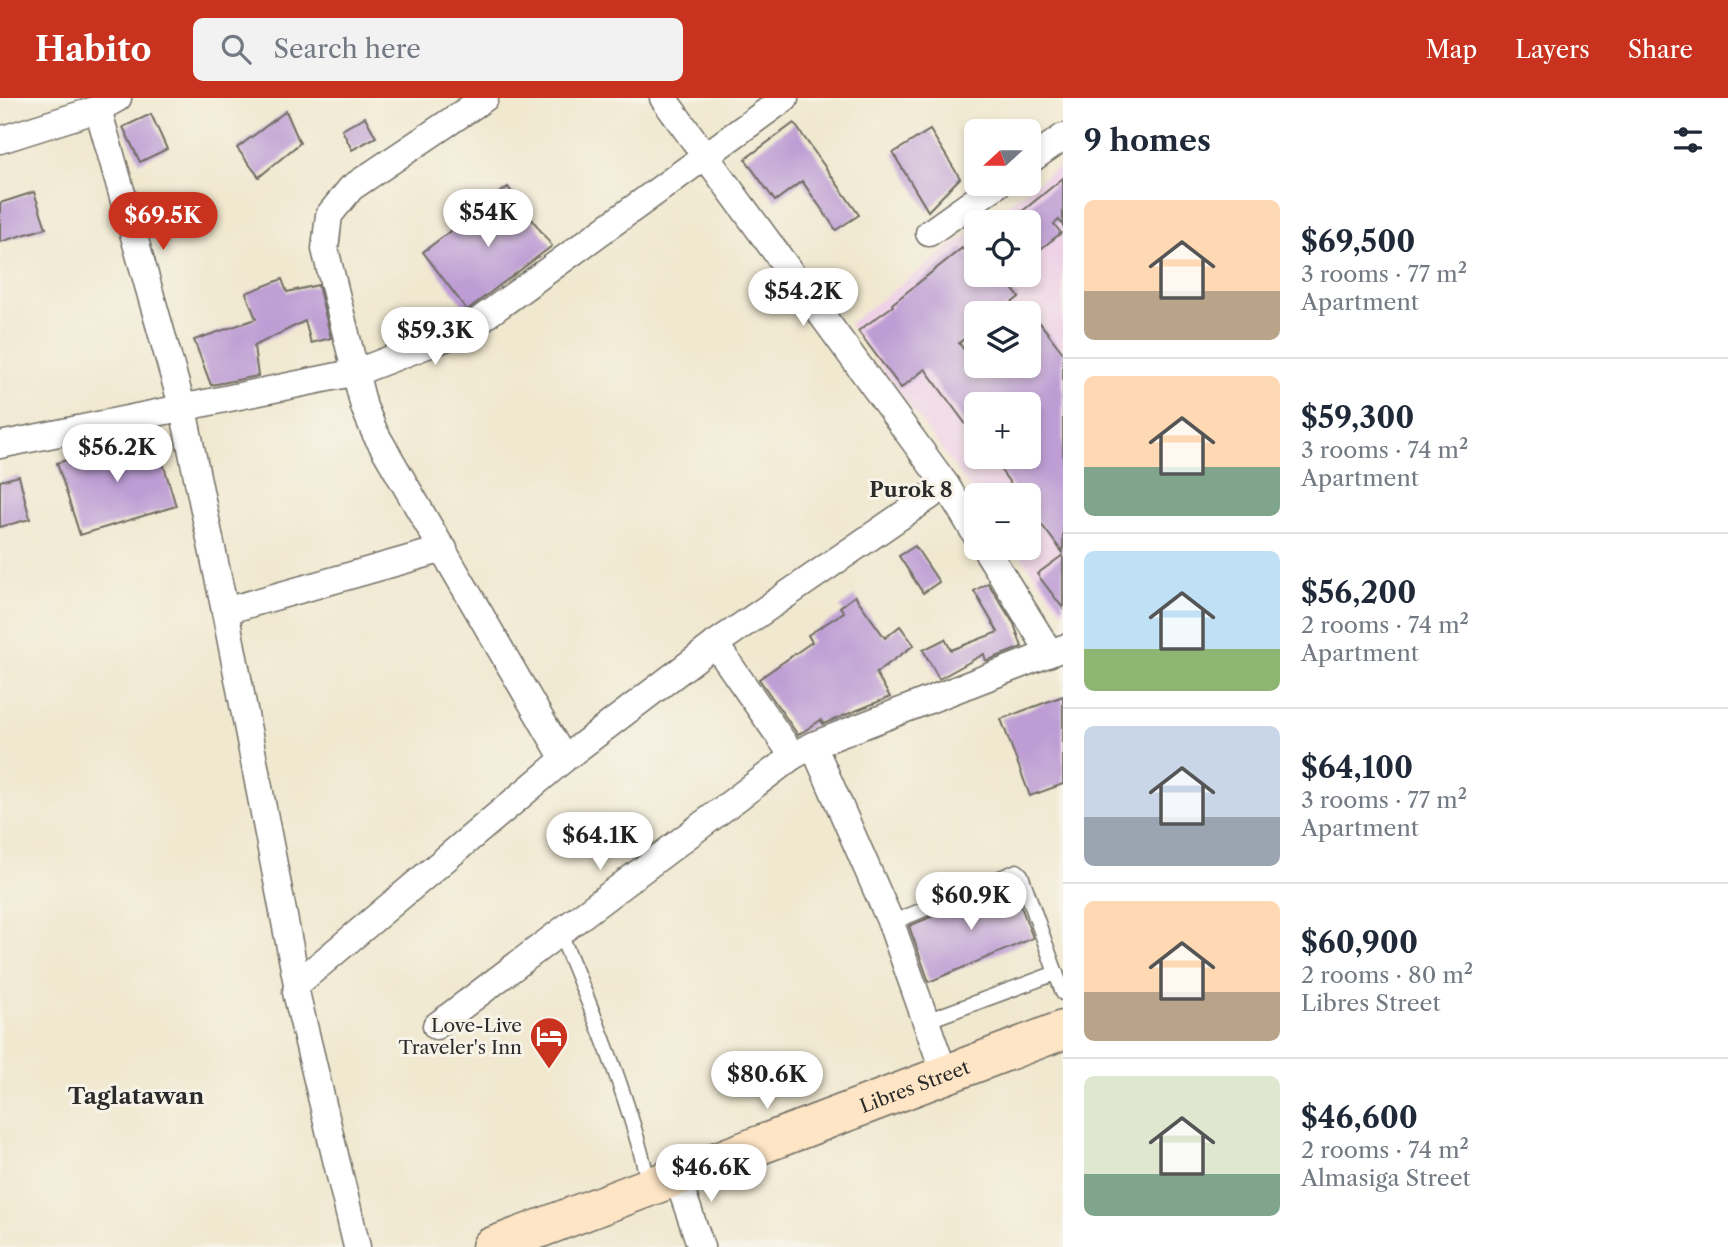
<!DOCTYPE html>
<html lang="en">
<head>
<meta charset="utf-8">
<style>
  :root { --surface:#fff; --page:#f2f2f3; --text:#1f2937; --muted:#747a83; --line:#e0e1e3; --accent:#c8321e }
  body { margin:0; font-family:"Libre Caslon Text",serif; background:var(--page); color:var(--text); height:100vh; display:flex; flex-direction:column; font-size:26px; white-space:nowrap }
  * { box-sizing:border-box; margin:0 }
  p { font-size:23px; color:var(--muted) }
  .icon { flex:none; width:38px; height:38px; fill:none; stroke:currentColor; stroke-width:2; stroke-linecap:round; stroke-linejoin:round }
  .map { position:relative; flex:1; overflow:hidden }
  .drawer { display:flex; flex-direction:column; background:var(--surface); width:665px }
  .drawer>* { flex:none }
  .needle { width:46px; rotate:249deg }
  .tools { position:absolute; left:964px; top:21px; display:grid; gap:14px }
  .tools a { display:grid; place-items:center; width:77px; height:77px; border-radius:10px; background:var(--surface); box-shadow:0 4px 10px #0003; font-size:35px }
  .price { position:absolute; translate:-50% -60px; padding:0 16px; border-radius:24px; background:#fff; color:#222; font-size:23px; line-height:46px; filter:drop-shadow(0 2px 4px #0008) }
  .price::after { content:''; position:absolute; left:50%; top:42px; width:21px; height:16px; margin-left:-10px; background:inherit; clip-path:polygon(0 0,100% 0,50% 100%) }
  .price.active { background:var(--accent); color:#fff }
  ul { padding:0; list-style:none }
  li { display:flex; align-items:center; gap:21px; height:175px; padding:0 21px }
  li+li { border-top:2px solid var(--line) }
  li span { display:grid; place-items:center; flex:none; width:196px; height:140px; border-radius:10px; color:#555 }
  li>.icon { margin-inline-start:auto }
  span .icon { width:84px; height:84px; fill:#fffc; stroke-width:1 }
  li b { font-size:30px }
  h2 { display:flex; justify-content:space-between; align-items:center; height:84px; padding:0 21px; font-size:30px }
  header { display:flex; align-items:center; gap:42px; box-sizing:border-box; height:98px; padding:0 35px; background:var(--accent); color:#fff }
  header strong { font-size:33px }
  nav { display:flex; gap:38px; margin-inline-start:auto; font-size:24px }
  .search { width:490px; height:63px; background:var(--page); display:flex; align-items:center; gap:18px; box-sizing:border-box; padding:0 24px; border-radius:10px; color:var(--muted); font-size:26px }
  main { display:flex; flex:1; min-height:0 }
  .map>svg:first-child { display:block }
  .built { fill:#eed0e7; fill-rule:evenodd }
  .building { fill:#bd9dd4 }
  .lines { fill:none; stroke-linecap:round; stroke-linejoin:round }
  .lane-casing { stroke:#706d64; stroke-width:17 }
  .street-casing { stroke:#706d64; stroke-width:29 }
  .secondary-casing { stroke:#706d64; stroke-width:41 }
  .lane { stroke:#fff; stroke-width:14 }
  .street { stroke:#fff; stroke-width:26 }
  .secondary { stroke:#fde5c5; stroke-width:38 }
  .labels { text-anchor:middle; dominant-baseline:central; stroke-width:6; stroke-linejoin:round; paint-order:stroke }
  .poi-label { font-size:19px; fill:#2b2b2b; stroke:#f7f3e8; text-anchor:end }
  .street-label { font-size:19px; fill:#2b2b2b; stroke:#f7f3e8 }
  .neighbourhood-label { font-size:21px; font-weight:bold; fill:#2b2b2b; stroke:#f7f3e8 }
  .quarter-label { font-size:23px; font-weight:bold; fill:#2b2b2b; stroke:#f7f3e8 }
</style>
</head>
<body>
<header>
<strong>Habito</strong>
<div class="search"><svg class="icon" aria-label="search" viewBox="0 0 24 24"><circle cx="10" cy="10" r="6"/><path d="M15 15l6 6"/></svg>Search here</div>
<nav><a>Map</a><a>Layers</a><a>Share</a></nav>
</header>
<main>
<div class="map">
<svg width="1063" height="1149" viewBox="0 0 1063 1149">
  <rect width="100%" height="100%" fill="#f7f3e8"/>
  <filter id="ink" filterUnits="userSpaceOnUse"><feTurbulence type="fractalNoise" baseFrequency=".0143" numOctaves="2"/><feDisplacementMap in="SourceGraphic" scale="14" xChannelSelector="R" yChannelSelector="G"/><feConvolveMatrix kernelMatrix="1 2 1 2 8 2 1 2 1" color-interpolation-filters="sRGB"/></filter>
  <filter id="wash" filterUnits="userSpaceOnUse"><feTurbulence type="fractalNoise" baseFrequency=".00686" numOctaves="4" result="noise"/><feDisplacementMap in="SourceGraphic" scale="28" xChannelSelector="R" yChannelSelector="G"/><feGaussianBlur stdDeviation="1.57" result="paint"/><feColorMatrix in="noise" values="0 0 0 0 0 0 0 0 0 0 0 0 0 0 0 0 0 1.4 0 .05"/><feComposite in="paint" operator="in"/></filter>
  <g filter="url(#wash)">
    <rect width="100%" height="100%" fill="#f0e8cf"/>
    <path class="built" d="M1063,65V515L1015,450H1029V397L976,398L849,226L976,130V177H1029V124H984ZM976,215H1029V268H976ZM976,306H1029V359H976Z"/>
    <g id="blocks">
      <g class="building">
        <path d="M286,13L300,45L259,79L237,50Z"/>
        <path d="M151,16L167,51L140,64L123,29Z"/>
        <path d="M365,19L376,39L352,52L342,32Z"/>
        <path d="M794,25L859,117L836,132L802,83L775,103L745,61Z"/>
        <path d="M930,32L960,80L928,113L893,55Z"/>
        <path d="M1063,80V128L1059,122L1054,126L1061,135L1029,160V124H1009Z"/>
        <path d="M508,89L552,148L467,212L423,154Z"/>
        <path d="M34,94L46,130L0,144V105Z"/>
        <path d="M962,150L976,168V177H1001L1019,199L998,215H976V231L959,245L976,268H1029V234L1040,225L1063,255V455L1029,410V397H1019L991,359H1029V306H976V340L925,271L901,290L858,233L893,208L892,206Z"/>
        <path d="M282,181L287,194L318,187L331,240L311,245L305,223L254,248L258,278L211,287L194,242L256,221L246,195Z"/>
        <path d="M154,335L176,408L80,437L57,365Z"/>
        <path d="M19,378L30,421L0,429V383Z"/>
        <path d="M915,448L939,484L923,495L899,458Z"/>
        <path d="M1063,457V510L1037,476Z"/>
        <path d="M988,485L1014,526L1022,549L986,563L984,556L939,581L923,552L945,541L951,552L998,534L974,493Z"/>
        <path d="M855,498L885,540L900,528L914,547L876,575L890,599L823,626L821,622L798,637L759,581L812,544L808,537L844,514L840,509Z"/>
        <path d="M1063,598V686L1030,698L1001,621Z"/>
        <path d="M1012,785L1033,840L929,884L909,828Z"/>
      </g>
    </g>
  </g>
  <g filter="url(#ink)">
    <use href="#blocks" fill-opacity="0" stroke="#706d64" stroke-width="2"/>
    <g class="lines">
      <g class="lane-casing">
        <g id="lane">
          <path d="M891,825L1017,773L1021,777L1063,895"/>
          <path d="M560,835C594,917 630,1001 649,1088"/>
          <path d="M926,923L1056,875"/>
        </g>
      </g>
      <g class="street-casing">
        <g id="street">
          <path d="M485,0L351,90L329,117L325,151L364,309L375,335L564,661"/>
          <path d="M663,0L946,387L976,437"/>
          <path d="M98,11L183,311L225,513L297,886L296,894L357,1149"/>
          <path d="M0,42L98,11L118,0"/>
          <path d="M1029,63L1063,39"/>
          <path d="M929,135L998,86"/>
          <path d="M0,347L357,274L466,232L785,0"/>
          <path d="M985,450L1050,555"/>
          <path d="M225,513L444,451"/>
          <path d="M715,546L793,658L813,647L891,825L945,977"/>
          <path d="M813,647L1063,550"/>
          <path d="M297,886L564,661L715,546L946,387"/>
          <path d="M436,928L793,658"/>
          <path d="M677,1079L701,1149"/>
        </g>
      </g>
      <g class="secondary-casing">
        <g id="secondary">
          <path id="s1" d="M491,1149L1063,932"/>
        </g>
      </g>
      <use href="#lane" class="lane"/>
      <use href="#street" class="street"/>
      <use href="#secondary" class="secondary"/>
    </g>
  </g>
  <defs>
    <g id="hotel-pin" transform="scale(2.0125)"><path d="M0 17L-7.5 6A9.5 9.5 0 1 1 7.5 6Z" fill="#c8321e" stroke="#f7f3e8"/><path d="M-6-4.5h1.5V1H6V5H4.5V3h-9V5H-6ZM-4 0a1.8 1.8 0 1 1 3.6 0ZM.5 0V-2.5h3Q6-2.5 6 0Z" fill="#fff"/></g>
  </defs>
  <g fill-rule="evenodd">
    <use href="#hotel-pin" x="549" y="938"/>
  </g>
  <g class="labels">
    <g class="poi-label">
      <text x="522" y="927">Love-Live<tspan x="522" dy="22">Traveler's Inn</tspan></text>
    </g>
    <g class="street-label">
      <text stroke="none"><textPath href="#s1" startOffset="453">Libres Street</textPath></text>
    </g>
    <g class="neighbourhood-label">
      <text x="911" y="391">Purok 8</text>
    </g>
    <g class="quarter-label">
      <text x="136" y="998">Taglatawan</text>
    </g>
  </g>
</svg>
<div class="tools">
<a><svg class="needle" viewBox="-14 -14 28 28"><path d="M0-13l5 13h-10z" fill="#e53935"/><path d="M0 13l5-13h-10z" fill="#747a83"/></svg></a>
<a><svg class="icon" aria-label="locate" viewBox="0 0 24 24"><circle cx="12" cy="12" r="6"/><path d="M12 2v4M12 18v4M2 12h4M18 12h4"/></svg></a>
<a><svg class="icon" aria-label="layers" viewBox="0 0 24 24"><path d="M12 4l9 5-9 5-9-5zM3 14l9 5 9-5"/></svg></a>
<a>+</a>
<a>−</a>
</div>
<b class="price" style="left:488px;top:151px">$54K</b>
<b class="price active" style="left:163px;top:154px">$69.5K</b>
<b class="price" style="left:803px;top:230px">$54.2K</b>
<b class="price" style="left:435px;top:269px">$59.3K</b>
<b class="price" style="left:117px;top:386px">$56.2K</b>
<b class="price" style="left:600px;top:774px">$64.1K</b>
<b class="price" style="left:971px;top:834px">$60.9K</b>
<b class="price" style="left:767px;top:1013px">$80.6K</b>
<b class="price" style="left:711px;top:1106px">$46.6K</b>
</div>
<section class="drawer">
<h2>9 homes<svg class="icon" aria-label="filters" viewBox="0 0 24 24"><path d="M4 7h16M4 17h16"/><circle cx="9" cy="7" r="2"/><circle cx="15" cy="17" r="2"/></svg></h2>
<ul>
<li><span style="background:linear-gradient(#ffd9b3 65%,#b9a48a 0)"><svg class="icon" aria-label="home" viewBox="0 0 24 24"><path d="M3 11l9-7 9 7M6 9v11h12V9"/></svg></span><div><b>$69,500</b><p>3 rooms · 77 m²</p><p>Apartment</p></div></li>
<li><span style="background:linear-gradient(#ffd9b3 65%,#7fa58c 0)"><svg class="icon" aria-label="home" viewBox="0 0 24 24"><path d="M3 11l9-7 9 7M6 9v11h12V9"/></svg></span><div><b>$59,300</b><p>3 rooms · 74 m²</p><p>Apartment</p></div></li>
<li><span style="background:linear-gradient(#bfe0f5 70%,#8fb573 0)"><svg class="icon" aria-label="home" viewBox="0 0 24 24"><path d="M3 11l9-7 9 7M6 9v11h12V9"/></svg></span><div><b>$56,200</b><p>2 rooms · 74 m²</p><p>Apartment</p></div></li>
<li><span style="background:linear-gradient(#c9d6e8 65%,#9aa5b1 0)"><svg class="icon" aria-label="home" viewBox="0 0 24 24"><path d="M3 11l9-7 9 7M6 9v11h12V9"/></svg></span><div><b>$64,100</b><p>3 rooms · 77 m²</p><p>Apartment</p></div></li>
<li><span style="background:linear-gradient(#ffd9b3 65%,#b9a48a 0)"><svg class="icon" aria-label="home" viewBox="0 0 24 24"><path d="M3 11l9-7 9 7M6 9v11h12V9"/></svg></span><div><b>$60,900</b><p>2 rooms · 80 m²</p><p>Libres Street</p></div></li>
<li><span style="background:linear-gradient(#dfe7d0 70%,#7fa58c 0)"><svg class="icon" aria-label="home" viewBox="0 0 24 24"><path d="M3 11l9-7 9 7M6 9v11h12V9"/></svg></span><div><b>$46,600</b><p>2 rooms · 74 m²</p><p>Almasiga Street</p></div></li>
</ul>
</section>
</main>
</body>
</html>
